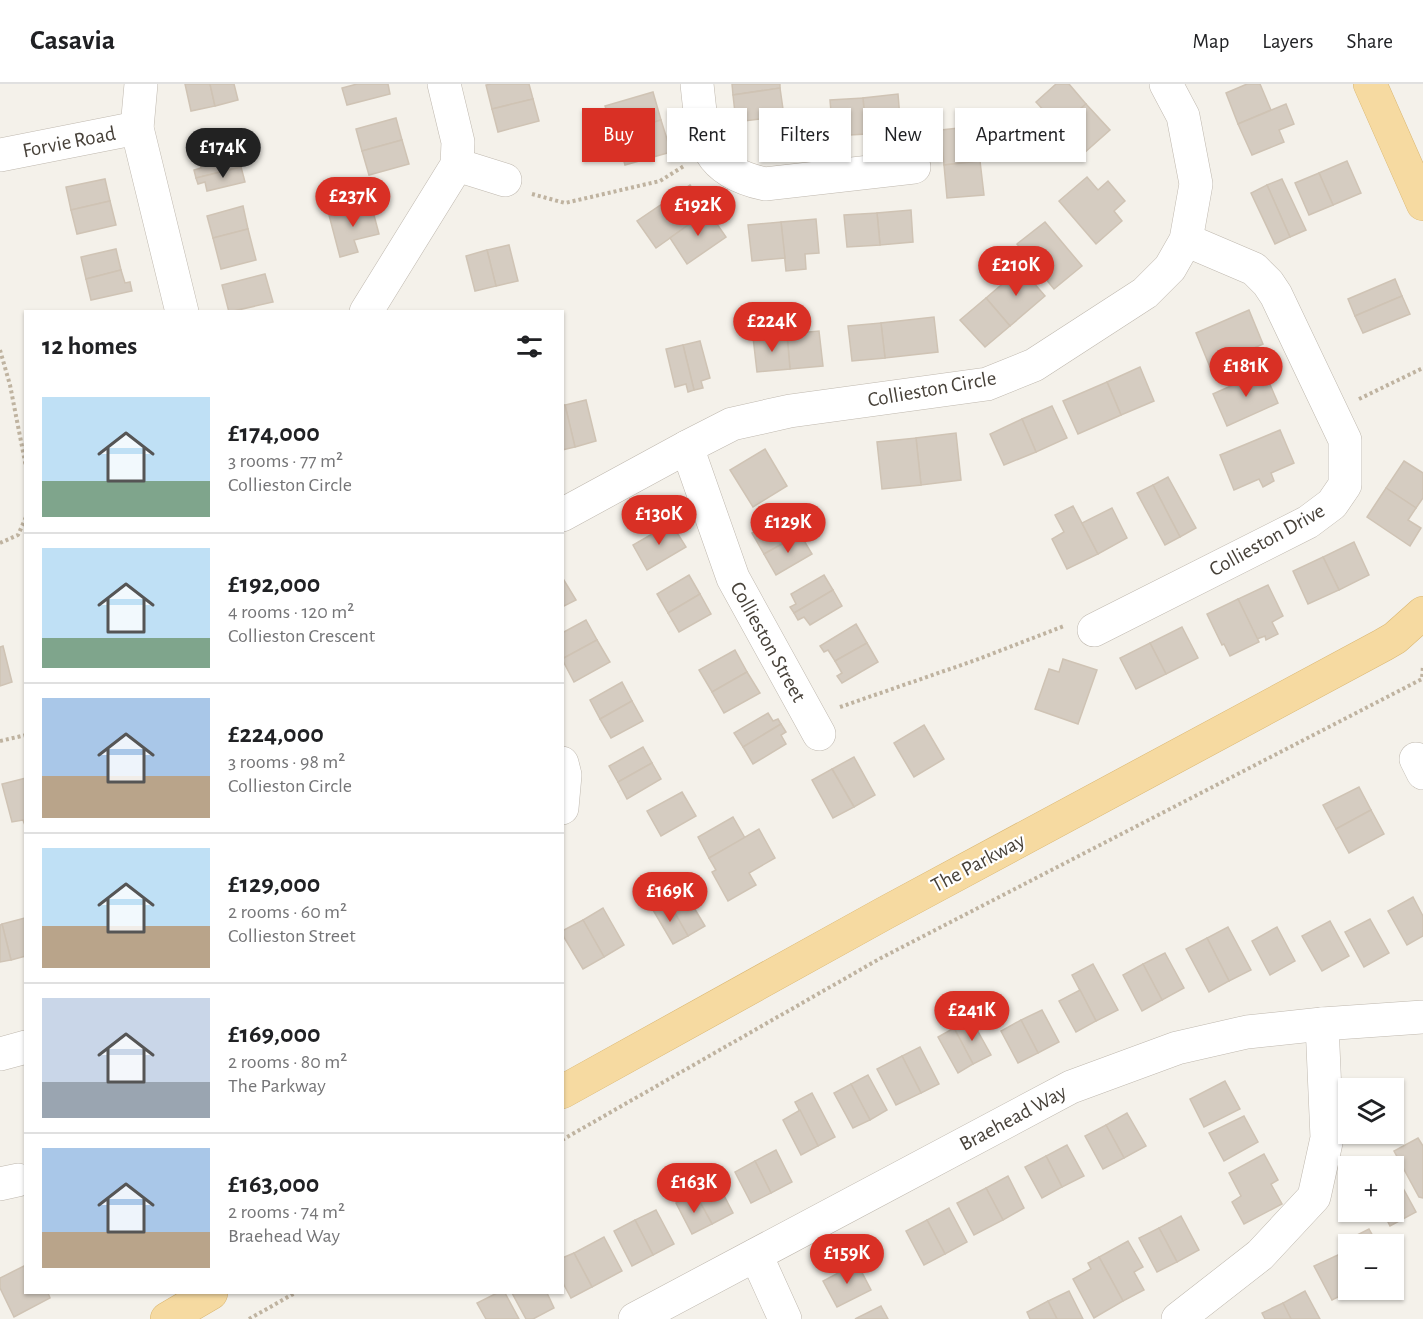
<!DOCTYPE html>
<html lang="en">
<head>
<meta charset="utf-8">
<style>
  :root { --surface:#fff; --page:#f6f6f6; --text:#202124; --muted:#757577; --line:#e0e0e0; --accent:#d93025 }
  body { margin:0; font-family:"Alegreya Sans",sans-serif; background:var(--page); color:var(--text); height:100vh; display:flex; flex-direction:column; font-size:22px; white-space:nowrap }
  * { box-sizing:border-box; margin:0 }
  p { font-size:20px; color:var(--muted) }
  .icon { flex:none; width:33px; height:33px; fill:none; stroke:currentColor; stroke-width:2; stroke-linecap:round; stroke-linejoin:round }
  .map { position:relative; flex:1; overflow:hidden }
  .drawer { position:absolute; left:24px; top:226px; width:540px; height:984px; display:flex; flex-direction:column; background:var(--surface); border-radius:0px; box-shadow:0 2px 4px #0004 }
  .drawer>* { flex:none }
  .hud { position:absolute; left:582px; top:24px; width:570px; height:54px; display:flex; gap:12px }
  .tools { position:absolute; left:1338px; top:994px; display:grid; gap:12px }
  .tools a { display:grid; place-items:center; width:66px; height:66px; border-radius:0px; background:var(--surface); box-shadow:0 2px 4px #0004; font-size:30px }
  .price { position:absolute; translate:-50% -51px; padding:0 14px; border-radius:21px; background:var(--accent); color:#fff; font-size:20px; line-height:39px; filter:drop-shadow(0 2px 3px #0008) }
  .price::after { content:''; position:absolute; left:50%; top:36px; width:18px; height:14px; margin-left:-9px; background:inherit; clip-path:polygon(0 0,100% 0,50% 100%) }
  .price.current { background:#222; color:#fff }
  ul { padding:0; list-style:none }
  li { display:flex; align-items:center; gap:18px; height:150px; padding:0 18px }
  li+li { border-top:2px solid var(--line) }
  li span { display:grid; place-items:center; flex:none; width:168px; height:120px; border-radius:0px; color:#555 }
  li>.icon { margin-inline-start:auto }
  span .icon { width:72px; height:72px; fill:#fffc; stroke-width:1 }
  li b { font-size:26px }
  h2 { display:flex; justify-content:space-between; align-items:center; height:72px; padding:0 18px; font-size:26px }
  .pill { padding:0 21px; border-radius:0px; background:var(--surface); box-shadow:0 2px 4px #0004; font-size:21px; line-height:54px }
  .pill.current { background:var(--accent); color:#fff }
  header { display:flex; align-items:center; gap:36px; box-sizing:border-box; height:84px; padding:0 30px; background:var(--surface); border-bottom:2px solid var(--line) }
  header strong { font-size:28px }
  nav { display:flex; gap:33px; margin-inline-start:auto; font-size:21px }
  .map>svg:first-child { display:block }
  .building { fill:#d5ccc1; stroke:#cfc3b4; stroke-width:1.5 }
  .lines { fill:none; stroke-linecap:round; stroke-linejoin:round }
  .minor-casing { stroke:#bfb8ae; stroke-width:34 }
  .major-casing { stroke:#dab772; stroke-width:34 }
  .path { stroke:#bfb3a0; stroke-width:4; stroke-dasharray:3 3; stroke-linecap:butt }
  .minor { stroke:#fff; stroke-width:33 }
  .major { stroke:#f6daa1; stroke-width:33 }
  .labels { text-anchor:middle; dominant-baseline:central; stroke-width:4.5; stroke-linejoin:round; paint-order:stroke }
  .street-label { font-size:21px; fill:#474139; stroke:#fff }
</style>
</head>
<body>
<header>
<strong>Casavia</strong>
<nav><a>Map</a><a>Layers</a><a>Share</a></nav>
</header>
<div class="map">
<svg width="1423" height="1235" viewBox="0 0 1423 1235">
  <rect width="100%" height="100%" fill="#f4f1ea"/>
  <g class="building">
    <path d="M185,0H210L215,22L191,27Z"/>
    <path d="M210,0H234L238,16L215,22Z"/>
    <path d="M357,0H388L390,10L347,21L342,4Z"/>
    <path d="M491,0H529L533,15L492,25L486,1Z"/>
    <path d="M732,0H780V4L733,11Z"/>
    <path d="M1056,0H1069L1086,20L1059,43L1036,18Z"/>
    <path d="M1247,0H1260L1271,26L1238,40L1226,9Z"/>
    <path d="M780,4L784,32L736,38L733,11Z"/>
    <path d="M653,8L661,36L600,54L595,37L609,33L605,22Z"/>
    <path d="M898,10L901,46L866,50L863,14Z"/>
    <path d="M863,14L866,50L833,52L830,16Z"/>
    <path d="M533,15L539,37L498,48L492,25Z"/>
    <path d="M1086,20L1110,46L1083,70L1059,43Z"/>
    <path d="M1286,20L1294,40L1279,46L1284,58L1252,71L1238,40Z"/>
    <path d="M396,34L402,56L362,67L356,45Z"/>
    <path d="M661,36L671,68L625,81L622,70L610,73L604,55L618,52L617,49Z"/>
    <path d="M977,42L980,77L944,81L941,46Z"/>
    <path d="M402,56L409,80L369,91L362,67Z"/>
    <path d="M236,64L241,83L196,94L194,86L201,84L198,73Z"/>
    <path d="M980,77L984,111L947,114L944,81Z"/>
    <path d="M1347,77L1361,109L1333,121L1319,89Z"/>
    <path d="M241,83L245,98L207,107L205,98L198,100L196,94Z"/>
    <path d="M1319,89L1333,121L1309,131L1295,99Z"/>
    <path d="M1087,93L1098,106L1108,97L1125,117L1114,127L1122,137L1096,160L1059,117Z"/>
    <path d="M105,95L110,117L71,126L66,103Z"/>
    <path d="M1282,95L1306,146L1290,153L1267,101Z"/>
    <path d="M690,101L708,127L656,164L637,137Z"/>
    <path d="M1267,101L1290,153L1275,160L1251,109Z"/>
    <path d="M110,117L116,141L77,150L71,126Z"/>
    <path d="M371,120L379,150L354,156L358,168L340,173L329,131Z"/>
    <path d="M243,122L248,145L213,154L207,132Z"/>
    <path d="M911,126L913,158L880,161L877,129Z"/>
    <path d="M708,127L726,153L687,180L670,154Z"/>
    <path d="M877,129L880,161L847,163L844,131Z"/>
    <path d="M816,135L819,169L805,170L806,185L786,187L781,138Z"/>
    <path d="M781,138L785,174L752,177L748,141Z"/>
    <path d="M1045,138L1082,182L1054,205L1017,160Z"/>
    <path d="M248,145L256,176L221,185L213,154Z"/>
    <path d="M509,161L518,197L496,202L487,166Z"/>
    <path d="M116,165L121,186L86,195L81,173Z"/>
    <path d="M487,166L496,202L475,207L466,172Z"/>
    <path d="M1021,184L1045,212L1010,242L986,214Z"/>
    <path d="M121,186L125,199L130,198L132,207L91,216L86,195Z"/>
    <path d="M265,190L273,218L229,228L222,201Z"/>
    <path d="M1395,195L1402,212L1355,232L1348,215Z"/>
    <path d="M1402,212L1410,230L1363,249L1355,232Z"/>
    <path d="M986,214L1010,242L985,263L960,236Z"/>
    <path d="M1249,226L1263,260L1210,283L1196,249Z"/>
    <path d="M934,233L938,268L885,274L881,239Z"/>
    <path d="M881,239L885,274L852,277L848,242Z"/>
    <path d="M819,247L823,282L790,285L787,250Z"/>
    <path d="M787,250L790,285L757,288L753,253Z"/>
    <path d="M700,257L710,294L701,297L703,304L694,306L683,261Z"/>
    <path d="M683,261L694,306L688,308L686,300L675,303L666,265Z"/>
    <path d="M1140,283L1154,317L1121,331L1107,298Z"/>
    <path d="M1264,287L1278,319L1227,342L1213,310Z"/>
    <path d="M1107,298L1121,331L1078,350L1063,317Z"/>
    <path d="M586,316L596,357L575,363L565,321Z"/>
    <path d="M562,321H565L575,363L562,366Z"/>
    <path d="M1052,322L1067,354L1036,368L1022,335Z"/>
    <path d="M1022,335L1036,368L1004,381L990,350Z"/>
    <path d="M1280,346L1294,379L1271,389L1274,397L1263,403L1259,395L1234,406L1220,371Z"/>
    <path d="M956,349L961,396L921,401L916,354Z"/>
    <path d="M916,354L921,401L882,405L877,358Z"/>
    <path d="M765,365L787,402L753,423L730,386Z"/>
    <path d="M1404,377L1423,389V414L1416,424L1386,404Z"/>
    <path d="M1168,393L1196,444L1180,453L1153,401Z"/>
    <path d="M1153,401L1180,453L1165,461L1137,409Z"/>
    <path d="M1386,404L1416,424L1408,436L1421,444L1410,462L1367,433Z"/>
    <path d="M1073,422L1098,470L1067,485L1052,455L1064,448L1055,431Z"/>
    <path d="M1112,424L1127,454L1098,470L1082,439Z"/>
    <path d="M788,429L800,450L764,470L752,449Z"/>
    <path d="M671,439L686,463L647,486L633,461Z"/>
    <path d="M800,450L812,470L776,491L764,470Z"/>
    <path d="M1354,458L1369,491L1339,506L1323,473Z"/>
    <path d="M1323,473L1339,506L1308,520L1293,487Z"/>
    <path d="M689,491L700,510L668,529L657,510Z"/>
    <path d="M824,491L833,506L794,529L790,523L796,520L791,510Z"/>
    <path d="M562,493L576,516L562,523Z"/>
    <path d="M1268,501L1283,532L1272,538L1278,550L1266,556L1265,552L1257,555L1238,515Z"/>
    <path d="M833,506L842,522L810,541L804,533L798,536L794,529Z"/>
    <path d="M700,510L711,530L679,548L668,529Z"/>
    <path d="M1238,515L1259,558L1230,572L1224,560L1222,561L1207,530Z"/>
    <path d="M586,536L597,556L562,575V549Z"/>
    <path d="M856,540L867,559L835,577L828,566L824,568L820,562Z"/>
    <path d="M1182,543L1198,574L1166,590L1150,559Z"/>
    <path d="M597,556L610,578L574,598L562,575Z"/>
    <path d="M867,559L878,578L842,599L837,592L842,589L835,577Z"/>
    <path d="M1150,559L1166,590L1136,605L1120,574Z"/>
    <path d="M3,562L12,598L0,602V563Z"/>
    <path d="M735,566L747,588L712,608L699,586Z"/>
    <path d="M1063,575L1097,586L1078,640L1035,625L1049,585L1059,588Z"/>
    <path d="M747,588L760,609L724,629L712,608Z"/>
    <path d="M622,598L632,617L600,635L590,616Z"/>
    <path d="M632,617L643,637L611,654L600,635Z"/>
    <path d="M768,629L773,637L778,635L781,640L743,663L734,649Z"/>
    <path d="M781,640L786,648L781,651L786,660L753,680L743,663Z"/>
    <path d="M924,641L944,675L914,693L894,659Z"/>
    <path d="M643,663L652,679L618,698L609,682Z"/>
    <path d="M854,673L875,711L854,723L832,685Z"/>
    <path d="M652,679L661,695L627,715L618,698Z"/>
    <path d="M832,685L854,723L833,734L812,696Z"/>
    <path d="M26,694V744L23,736L12,738L2,700Z"/>
    <path d="M1359,703L1371,726L1336,745L1323,721Z"/>
    <path d="M682,708L696,732L661,752L647,727Z"/>
    <path d="M1371,726L1384,750L1349,769L1336,745Z"/>
    <path d="M733,733L745,754L709,774L698,753Z"/>
    <path d="M759,745L775,774L749,789L756,801L728,817L712,788L716,786L709,774Z"/>
    <path d="M684,807L705,842L688,852L668,817Z"/>
    <path d="M1413,813L1423,832V852L1407,861L1388,827Z"/>
    <path d="M668,817L688,852L673,860L653,826Z"/>
    <path d="M603,824L624,861L604,873L583,836Z"/>
    <path d="M25,834L26,872L11,876L2,840Z"/>
    <path d="M1370,835L1389,869L1364,883L1345,848Z"/>
    <path d="M583,836L604,873L583,885L562,850V847Z"/>
    <path d="M1330,837L1349,872L1322,887L1302,852Z"/>
    <path d="M2,840L11,876L0,878V841Z"/>
    <path d="M1228,843L1251,886L1229,897L1207,854Z"/>
    <path d="M1277,843L1295,877L1270,891L1252,857Z"/>
    <path d="M1207,854L1229,897L1209,908L1186,865Z"/>
    <path d="M1165,869L1184,904L1162,916L1143,880Z"/>
    <path d="M1093,880L1118,926L1096,937L1072,891Z"/>
    <path d="M1143,880L1162,916L1142,927L1123,891Z"/>
    <path d="M1080,906L1096,937L1076,948L1059,917Z"/>
    <path d="M1042,926L1059,958L1038,969L1021,936Z"/>
    <path d="M971,935L991,971L973,980L954,944Z"/>
    <path d="M1021,936L1038,969L1018,979L1001,947Z"/>
    <path d="M954,944L973,980L958,989L938,953Z"/>
    <path d="M920,963L939,1000L921,1009L902,972Z"/>
    <path d="M902,972L921,1009L896,1021L877,985Z"/>
    <path d="M868,991L887,1026L870,1036L851,1000Z"/>
    <path d="M1225,997L1240,1025L1204,1043L1190,1015Z"/>
    <path d="M851,1000L870,1036L853,1044L834,1009Z"/>
    <path d="M812,1009L835,1053L818,1062L795,1018Z"/>
    <path d="M800,1026L818,1062L801,1071L783,1036Z"/>
    <path d="M1127,1029L1146,1062L1124,1074L1106,1041Z"/>
    <path d="M1244,1032L1258,1058L1224,1077L1209,1049Z"/>
    <path d="M1106,1041L1124,1074L1103,1085L1085,1052Z"/>
    <path d="M1418,1054L1423,1062V1114L1419,1113L1394,1067Z"/>
    <path d="M1067,1061L1084,1092L1062,1103L1046,1072Z"/>
    <path d="M776,1066L792,1098L771,1109L755,1077Z"/>
    <path d="M1264,1070L1278,1096L1271,1100L1282,1120L1244,1140L1232,1118L1241,1112L1229,1089Z"/>
    <path d="M1046,1072L1062,1103L1042,1114L1025,1083Z"/>
    <path d="M755,1077L771,1109L751,1119L735,1088Z"/>
    <path d="M1008,1092L1024,1124L1003,1136L986,1104Z"/>
    <path d="M1397,1093L1416,1128L1390,1142L1383,1128H1394V1095Z"/>
    <path d="M717,1098L733,1129L712,1140L695,1109Z"/>
    <path d="M986,1104L1003,1136L974,1151L957,1119Z"/>
    <path d="M695,1109L712,1140L692,1150L676,1119Z"/>
    <path d="M949,1124L967,1158L945,1170L927,1136Z"/>
    <path d="M656,1126L674,1160L653,1171L635,1136Z"/>
    <path d="M1181,1132L1199,1166L1177,1178L1159,1144Z"/>
    <path d="M635,1136L653,1171L632,1182L614,1147Z"/>
    <path d="M927,1136L945,1170L924,1181L906,1147Z"/>
    <path d="M1159,1144L1177,1178L1157,1188L1139,1154Z"/>
    <path d="M1369,1145L1378,1161H1348V1168L1343,1158Z"/>
    <path d="M604,1153L622,1187L592,1203L574,1169Z"/>
    <path d="M1128,1157L1143,1183L1134,1188L1144,1206L1123,1217L1099,1173Z"/>
    <path d="M574,1169L592,1203L571,1214L562,1197V1174Z"/>
    <path d="M1340,1170L1348,1187V1206H1352L1332,1216L1314,1182Z"/>
    <path d="M1099,1173L1123,1217L1094,1234L1073,1195L1091,1185L1088,1179Z"/>
    <path d="M857,1179L871,1206L837,1223L823,1197Z"/>
    <path d="M26,1181V1209H48L50,1214L14,1233L0,1204V1194Z"/>
    <path d="M1069,1207L1083,1235H1057L1048,1217Z"/>
    <path d="M1305,1207L1320,1235H1291L1283,1219Z"/>
    <path d="M497,1209H505L519,1235H486L477,1219Z"/>
    <path d="M512,1209H547L554,1224L533,1235H526Z"/>
    <path d="M1048,1217L1057,1235H1030L1027,1228Z"/>
    <path d="M1283,1219L1291,1235H1265L1262,1229Z"/>
    <path d="M881,1222L888,1235H855Z"/>
  </g>
  <g class="lines">
    <g class="minor-casing">
      <g id="minor">
        <path d="M141,0L137,44L182,228"/>
        <path d="M697,0C703,55 702,86 765,100L914,83"/>
        <path d="M0,71L137,44"/>
        <path d="M457,81L505,96"/>
        <path d="M366,228L457,81L458,58L444,0"/>
        <path d="M687,363L733,494L819,650"/>
        <path d="M562,431L687,363L732,340L790,327L987,300L1034,281L1145,209L1170,184L1186,156L1196,100L1183,32L1166,0"/>
        <path d="M1094,546L1308,438L1332,420L1345,401V356L1276,211L1268,199L1254,185L1186,156"/>
        <path d="M1416,675L1423,689"/>
        <path d="M562,679L565,691L562,724"/>
        <path d="M0,970L26,963"/>
        <path d="M0,1100L18,1096"/>
        <path d="M756,1171L785,1235"/>
        <path d="M635,1235L1071,1003L1177,964L1247,948L1322,940L1423,933"/>
        <path d="M1178,1235L1260,1171L1314,1113L1327,1054L1322,940"/>
      </g>
    </g>
    <g class="major-casing">
      <g id="major">
        <path d="M1370,0L1423,120"/>
        <path d="M562,1008L885,829L1383,561L1395,554L1423,529"/>
        <path d="M167,1235L211,1209"/>
      </g>
    </g>
    <g class="path">
      <path d="M532,110L565,119L660,97L684,82"/>
      <path d="M0,266L10,301L26,383"/>
      <path d="M1359,315L1423,284"/>
      <path d="M0,459L18,451L26,433"/>
      <path d="M840,623L976,576L1064,542"/>
      <path d="M0,657L26,651"/>
      <path d="M562,1056L881,874L1422,595L1423,581"/>
      <path d="M249,1235L295,1209"/>
    </g>
    <use href="#minor" class="minor"/>
    <use href="#major" class="major"/>
  </g>
  <g class="labels">
    <g class="street-label">
      <text transform="translate(69 58) rotate(-11)">Forvie Road</text>
      <text transform="translate(932 305) rotate(-10)">Collieston Circle</text>
      <text transform="translate(1267 456) rotate(-29)">Collieston Drive</text>
      <text transform="translate(768 558) rotate(61)">Collieston Street</text>
      <text transform="translate(978 779) rotate(-28)">The Parkway</text>
      <text transform="translate(1013 1034) rotate(-28)">Braehead Way</text>
    </g>
  </g>
</svg>
<div class="tools">
<a><svg class="icon" aria-label="layers" viewBox="0 0 24 24"><path d="M12 4l9 5-9 5-9-5zM3 14l9 5 9-5"/></svg></a>
<a>+</a>
<a>−</a>
</div>
<b class="price current" style="left:223px;top:95px">£174K</b>
<b class="price" style="left:353px;top:144px">£237K</b>
<b class="price" style="left:698px;top:153px">£192K</b>
<b class="price" style="left:1016px;top:213px">£210K</b>
<b class="price" style="left:772px;top:269px">£224K</b>
<b class="price" style="left:1246px;top:314px">£181K</b>
<b class="price" style="left:659px;top:462px">£130K</b>
<b class="price" style="left:788px;top:470px">£129K</b>
<b class="price" style="left:670px;top:839px">£169K</b>
<b class="price" style="left:972px;top:958px">£241K</b>
<b class="price" style="left:694px;top:1130px">£163K</b>
<b class="price" style="left:847px;top:1201px">£159K</b>
<div class="hud">
<a class="pill current">Buy</a>
<a class="pill">Rent</a>
<a class="pill">Filters</a>
<a class="pill">New</a>
<a class="pill">Apartment</a>
</div>
<section class="drawer">
<h2>12 homes<svg class="icon" aria-label="filters" viewBox="0 0 24 24"><path d="M4 7h16M4 17h16"/><circle cx="9" cy="7" r="2"/><circle cx="15" cy="17" r="2"/></svg></h2>
<ul>
<li><span style="background:linear-gradient(#bfe0f5 70%,#7fa58c 0)"><svg class="icon" aria-label="home" viewBox="0 0 24 24"><path d="M3 11l9-7 9 7M6 9v11h12V9"/></svg></span><div><b>£174,000</b><p>3 rooms · 77 m²</p><p>Collieston Circle</p></div></li>
<li><span style="background:linear-gradient(#bfe0f5 75%,#7fa58c 0)"><svg class="icon" aria-label="home" viewBox="0 0 24 24"><path d="M3 11l9-7 9 7M6 9v11h12V9"/></svg></span><div><b>£192,000</b><p>4 rooms · 120 m²</p><p>Collieston Crescent</p></div></li>
<li><span style="background:linear-gradient(#a9c7e8 65%,#b9a48a 0)"><svg class="icon" aria-label="home" viewBox="0 0 24 24"><path d="M3 11l9-7 9 7M6 9v11h12V9"/></svg></span><div><b>£224,000</b><p>3 rooms · 98 m²</p><p>Collieston Circle</p></div></li>
<li><span style="background:linear-gradient(#bfe0f5 65%,#b9a48a 0)"><svg class="icon" aria-label="home" viewBox="0 0 24 24"><path d="M3 11l9-7 9 7M6 9v11h12V9"/></svg></span><div><b>£129,000</b><p>2 rooms · 60 m²</p><p>Collieston Street</p></div></li>
<li><span style="background:linear-gradient(#c9d6e8 70%,#9aa5b1 0)"><svg class="icon" aria-label="home" viewBox="0 0 24 24"><path d="M3 11l9-7 9 7M6 9v11h12V9"/></svg></span><div><b>£169,000</b><p>2 rooms · 80 m²</p><p>The Parkway</p></div></li>
<li><span style="background:linear-gradient(#a9c7e8 70%,#b9a48a 0)"><svg class="icon" aria-label="home" viewBox="0 0 24 24"><path d="M3 11l9-7 9 7M6 9v11h12V9"/></svg></span><div><b>£163,000</b><p>2 rooms · 74 m²</p><p>Braehead Way</p></div></li>
</ul>
</section>
</div>
</body>
</html>
